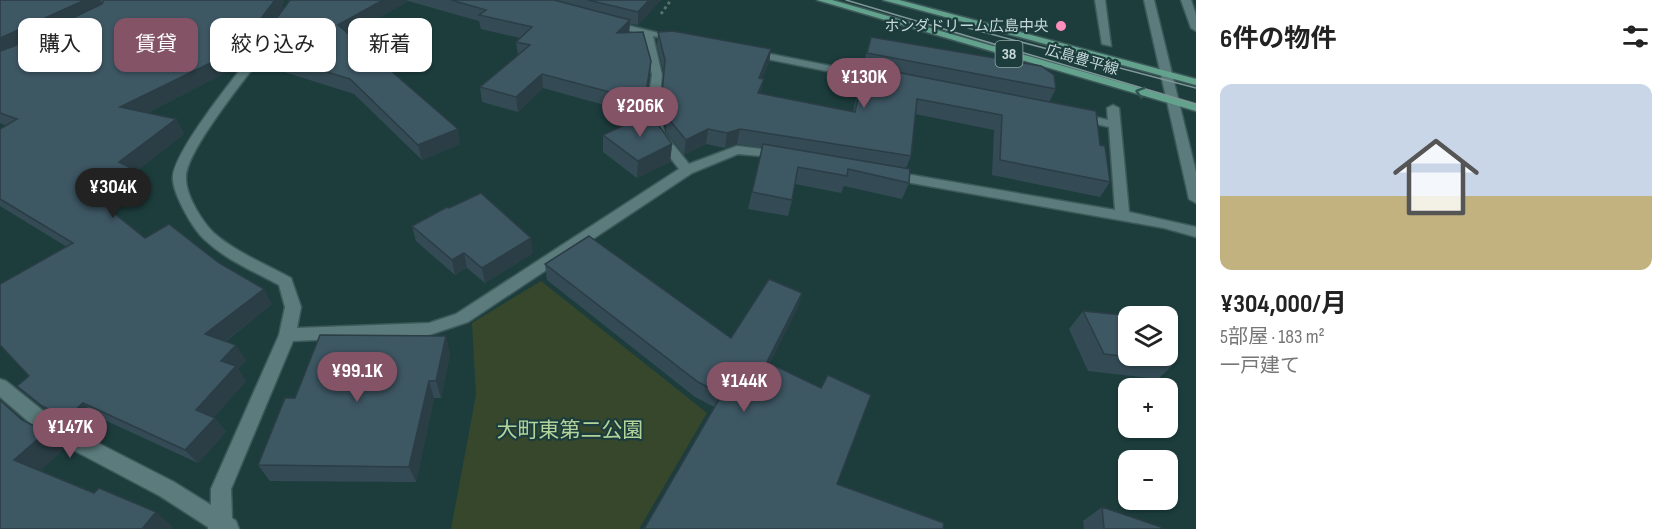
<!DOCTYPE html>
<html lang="ja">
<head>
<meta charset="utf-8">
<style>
  :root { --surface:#fff; --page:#f2f2f2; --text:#222; --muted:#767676; --line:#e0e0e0; --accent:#855366 }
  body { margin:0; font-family:"Sofia Sans Condensed","Noto Sans JP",sans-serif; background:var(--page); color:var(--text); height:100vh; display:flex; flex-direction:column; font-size:22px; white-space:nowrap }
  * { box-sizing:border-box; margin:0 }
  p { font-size:20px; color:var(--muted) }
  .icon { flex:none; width:33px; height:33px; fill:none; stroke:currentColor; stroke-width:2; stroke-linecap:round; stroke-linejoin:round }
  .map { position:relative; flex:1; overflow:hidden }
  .details { display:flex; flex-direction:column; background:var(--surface); width:480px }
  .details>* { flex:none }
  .banner { position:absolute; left:18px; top:18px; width:570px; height:54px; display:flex; gap:12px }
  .tools { position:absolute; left:1118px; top:306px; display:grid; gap:12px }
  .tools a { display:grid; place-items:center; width:60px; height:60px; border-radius:12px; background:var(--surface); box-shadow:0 2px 4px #0004; font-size:30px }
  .price { position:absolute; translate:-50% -51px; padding:0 14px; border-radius:21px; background:var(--accent); color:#fff; font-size:20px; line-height:39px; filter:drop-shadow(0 2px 3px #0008) }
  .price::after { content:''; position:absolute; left:50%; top:36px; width:18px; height:14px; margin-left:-9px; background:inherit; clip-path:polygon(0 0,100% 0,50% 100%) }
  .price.active { background:#222; color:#fff }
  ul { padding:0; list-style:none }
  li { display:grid; align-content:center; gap:12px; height:318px; padding:0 24px }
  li+li { border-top:2px solid var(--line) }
  li span { display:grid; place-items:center; height:186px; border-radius:12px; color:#555 }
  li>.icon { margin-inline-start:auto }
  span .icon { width:108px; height:108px; fill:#fffc; stroke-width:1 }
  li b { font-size:26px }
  h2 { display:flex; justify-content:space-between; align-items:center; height:72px; padding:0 24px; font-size:26px }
  .chip { padding:0 21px; border-radius:12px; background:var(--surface); box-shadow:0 2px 4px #0004; font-size:21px; line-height:54px }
  .chip.active { background:var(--accent); color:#fff }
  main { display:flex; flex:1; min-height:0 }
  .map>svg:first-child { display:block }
  .green { fill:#37472c }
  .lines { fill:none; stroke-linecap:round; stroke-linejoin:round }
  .street-casing { stroke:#3e595a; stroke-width:3 }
  .secondary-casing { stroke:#3e595a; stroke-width:3 }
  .primary-casing { stroke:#3e595a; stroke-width:3 }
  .path { stroke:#557171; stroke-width:3; stroke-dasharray:3 3; stroke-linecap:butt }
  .street { fill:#5b7b7c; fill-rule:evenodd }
  .secondary { fill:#5b7b7c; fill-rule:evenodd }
  .primary { fill:#63a38d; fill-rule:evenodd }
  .tram { stroke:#7e9696; stroke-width:1.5 }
  .wall { fill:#344b55 }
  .shaded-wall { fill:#2b3d45 }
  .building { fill:#3d5763; stroke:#2b3d45; stroke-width:1.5 }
  .oneway { stroke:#2e5651 }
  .poi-dot { fill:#ff8eba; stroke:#1d3d3d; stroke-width:2 }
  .labels { text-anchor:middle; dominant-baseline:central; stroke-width:4.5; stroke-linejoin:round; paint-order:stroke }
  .far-poi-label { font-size:15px; fill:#c6d8d8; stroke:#1d3d3d; text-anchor:end }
  .far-street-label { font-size:15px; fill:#c6d8d8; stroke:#1d3d3d }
  .shield { fill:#1d3d3d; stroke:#93aaaa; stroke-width:1.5 }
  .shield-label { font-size:16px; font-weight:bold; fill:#c6d8d8 }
  .near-park-label { font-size:21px; fill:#b2d39a; stroke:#1d3d3d }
</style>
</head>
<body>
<main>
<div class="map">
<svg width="1196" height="529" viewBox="0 0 1196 529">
  <rect width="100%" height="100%" fill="#1d3d3d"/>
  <path class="green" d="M541,281L707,413L639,529H451L476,395L472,323Z"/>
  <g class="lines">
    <g class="street-casing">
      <g id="street">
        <path d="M1095,0H1105L1111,46L1102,44Z"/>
        <path d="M610,21L683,39L678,42L653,36L662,75L659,108L664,133L689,164L737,146L780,151L784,152V158L738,154L692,173L468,322L429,335L293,341L231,489L232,518L236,521L239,529H208V527L160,496L43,434L0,397V379L6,381L57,422L174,482L211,505V489L279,335L285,307L279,285C255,272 226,260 205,240C193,230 171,191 173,176C176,147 244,65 264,40L273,42C254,68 186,149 186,177C185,195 203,223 215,234C237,253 266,264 291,278L301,307L297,328L429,323L456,314L679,169L652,134L647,108L652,75L642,34L607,26V22Z"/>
        <path d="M751,50L881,76L886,79L881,82L747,55L746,53Z"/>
        <path d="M1113,105L1119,108L1129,212L1196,227V237L1164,228L889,179L882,175L889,171L1115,210L1109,127L1074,119L1072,117L1078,113L1108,120L1107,108Z"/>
      </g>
    </g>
    <g class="secondary-casing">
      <g id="secondary">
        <path d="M1144,0H1154L1196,172V203L1189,199Z"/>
        <path d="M1181,0H1191L1196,15V31L1191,28Z"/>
      </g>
    </g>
    <g class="primary-casing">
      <g id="primary">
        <path d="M817,0H832L1196,104V111Z"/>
        <path d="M883,0H899L1196,79V85Z"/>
      </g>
    </g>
    <path class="path" d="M661,14L671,0"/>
    <use href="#street" class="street"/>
    <use href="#secondary" class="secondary"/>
    <use href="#primary" class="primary"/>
    <g class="tram">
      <path d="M846,0L1196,104"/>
      <path d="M968,28L1196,88"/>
    </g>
  </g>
  <g class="wall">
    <path d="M0,0H284L282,10L243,64L147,113L176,119L184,134L135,172L142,184L105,206L145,238L272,304L225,342L246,360L238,369L246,381L214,417L226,432L198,463L98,417L82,432L58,420L17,386L29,376L67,247L0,206V129L6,126L0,123Z"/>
    <path d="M290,0H661L638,25L630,24L629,32L650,75L646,97L647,102V115L672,144L670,162L637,178L603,152V135L644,116L543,88L518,112L482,102L480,87L518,56L516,42L520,38L481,29L479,21L408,1L349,35L460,144L422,160L354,94L259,64L253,50Z"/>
    <path d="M658,32L771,49L769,63L762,78L760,94L853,112L860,80L863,70H862L866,54L871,37L1056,89L1049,102L1100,145L1110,182L1100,197L992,175L994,130L915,114L911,156L906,168L909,183L902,199L844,186L841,193L795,184L792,200L788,216L748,209L762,148L737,144L725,148L706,144L684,155L666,132V122L661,108L664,74L657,46Z"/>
    <path d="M449,208L533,253L485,283L467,268L455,275L416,241L412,226Z"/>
    <path d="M545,264L731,338L802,293L797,309L769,364L837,484L644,529L714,407L695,397L547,280Z"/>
    <path d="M1083,311L1176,362L1158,379L1088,371L1069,329Z"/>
    <path d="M450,353L441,398H434L416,482L270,481L258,465L295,398Z"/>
    <path d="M1102,507L1161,529H1084L1083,521Z"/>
  </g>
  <g class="shaded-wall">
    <path d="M85,0H100L104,8L0,57V38Z"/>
    <path d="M275,0H284L282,10L243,64L129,122L120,107Z"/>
    <path d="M383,0H408V1L342,39L338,25Z"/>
    <path d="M649,0H661L638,25V12Z"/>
    <path d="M630,20L629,34L617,33Z"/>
    <path d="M771,49L769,63L756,92L759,78Z"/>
    <path d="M651,61L650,75L646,102V93Z"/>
    <path d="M542,74L543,88L518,112L516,97Z"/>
    <path d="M764,79L761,93L755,108L758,93Z"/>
    <path d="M176,119L184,134L135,172L142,184L100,208L89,193L119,162Z"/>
    <path d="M458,129L460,144L422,160L418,145Z"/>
    <path d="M708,129L706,144L684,155L686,140Z"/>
    <path d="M740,129L737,144L725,148L727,133Z"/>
    <path d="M672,144L670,162L637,178L638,161Z"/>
    <path d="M531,238L533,253L485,283L482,268Z"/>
    <path d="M464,253L467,268L455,275L452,260Z"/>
    <path d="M264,289L272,304L215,349L205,334Z"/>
    <path d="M802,293L797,309L762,377L767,362Z"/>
    <path d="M446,336L450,353L441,398L436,381Z"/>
    <path d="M236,345L246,360L238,369L246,381L208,424L196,410L221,361Z"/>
    <path d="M429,381L434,398L416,482L409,467Z"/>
    <path d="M83,403L98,417L82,432L66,418Z"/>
    <path d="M215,418L226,432L198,463L185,450Z"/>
    <path d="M46,432L65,448L35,476L14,460Z"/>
    <path d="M156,512L173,527L171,529H142Z"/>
  </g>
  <g class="building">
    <path d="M0,0H85L0,38Z"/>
    <path d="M104,0H275L237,50L120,107L176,119L119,162L133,169L89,193L145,238L169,224L219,263L264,289L205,334L236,345L221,361L236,366L196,410L215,418L185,450L83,403L66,418L42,406L17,386L29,376L0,345V284L73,243L0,199V129L17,119L0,113V51L14,46L102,4Z"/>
    <path d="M290,0H383L338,25L458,129L418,145L350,79L253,50Z"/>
    <path d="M451,0H554L630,20L617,33L643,32L651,61L646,93L647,102L542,74L516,97L480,87L530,45L516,42L532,27L479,15L486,10Z"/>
    <path d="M588,0H649L638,12Z"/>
    <path d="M673,31L771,49L759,78L764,79L758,93L855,112L865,66L1096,111L1100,145L1105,146L1110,182L1000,160L1002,115L917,99L911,156L740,129L727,133L708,129L686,140L667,117L668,108L662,93L665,60L658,32Z"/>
    <path d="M871,37L1041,66L1054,75L1056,89L867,53Z"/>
    <path d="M650,113L672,144L638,161L603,135Z"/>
    <path d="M763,144L910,169L909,183L848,169L847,176L798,167L792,200L752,192Z"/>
    <path d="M481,193L531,238L482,268L464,253L452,260L412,226L447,207L449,208Z"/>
    <path d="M589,236L731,338L769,279L802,293L767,362L821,388L828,375L871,395L837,484L944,523L943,529H644L722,394L698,382L545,264Z"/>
    <path d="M1083,311L1133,316H1128V356H1167V345L1176,362L1104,354Z"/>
    <path d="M320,335L446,336L436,381H429L409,467L258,465L285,398H295Z"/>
    <path d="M0,400L22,420L46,432L14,460L94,493L99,488L156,512L142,529H0Z"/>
    <path d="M1102,507L1161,527V529H1104Z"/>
  </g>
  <defs><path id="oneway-chevron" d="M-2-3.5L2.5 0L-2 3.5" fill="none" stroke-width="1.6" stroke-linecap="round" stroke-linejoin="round" transform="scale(1.5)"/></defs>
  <use class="oneway" href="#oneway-chevron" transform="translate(1140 92) rotate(-164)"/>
  <circle class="poi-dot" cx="1061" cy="26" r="6"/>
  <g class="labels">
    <g class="far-poi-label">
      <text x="1049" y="26">ホンダドリーム広島中央</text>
    </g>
    <g class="far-street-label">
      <text transform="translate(1082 60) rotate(16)">広島豊平線</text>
    </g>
    <rect class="shield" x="995.5" y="41" width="27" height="26" rx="4.5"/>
    <g class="shield-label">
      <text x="1009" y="54">38</text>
    </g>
    <g class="near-park-label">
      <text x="570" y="430">大町東第二公園</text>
    </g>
  </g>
</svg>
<div class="tools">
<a><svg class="icon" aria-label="layers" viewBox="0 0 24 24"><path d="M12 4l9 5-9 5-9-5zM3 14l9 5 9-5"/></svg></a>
<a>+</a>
<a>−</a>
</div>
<b class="price" style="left:864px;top:109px">¥130K</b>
<b class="price" style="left:640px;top:138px">¥206K</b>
<b class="price active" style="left:113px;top:219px">¥304K</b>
<b class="price" style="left:357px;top:403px">¥99.1K</b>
<b class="price" style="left:744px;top:413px">¥144K</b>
<b class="price" style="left:70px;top:459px">¥147K</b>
<div class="banner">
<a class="chip">購入</a>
<a class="chip active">賃貸</a>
<a class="chip">絞り込み</a>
<a class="chip">新着</a>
</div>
</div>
<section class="details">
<h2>6件の物件<svg class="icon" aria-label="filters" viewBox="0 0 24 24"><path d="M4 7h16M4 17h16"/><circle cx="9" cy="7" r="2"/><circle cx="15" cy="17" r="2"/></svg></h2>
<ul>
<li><span style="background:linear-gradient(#c9d6e8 60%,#c2b280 0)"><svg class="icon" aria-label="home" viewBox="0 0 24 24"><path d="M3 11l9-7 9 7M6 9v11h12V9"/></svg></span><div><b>¥304,000/月</b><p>5部屋 · 183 m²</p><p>一戸建て</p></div></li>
</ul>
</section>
</main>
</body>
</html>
